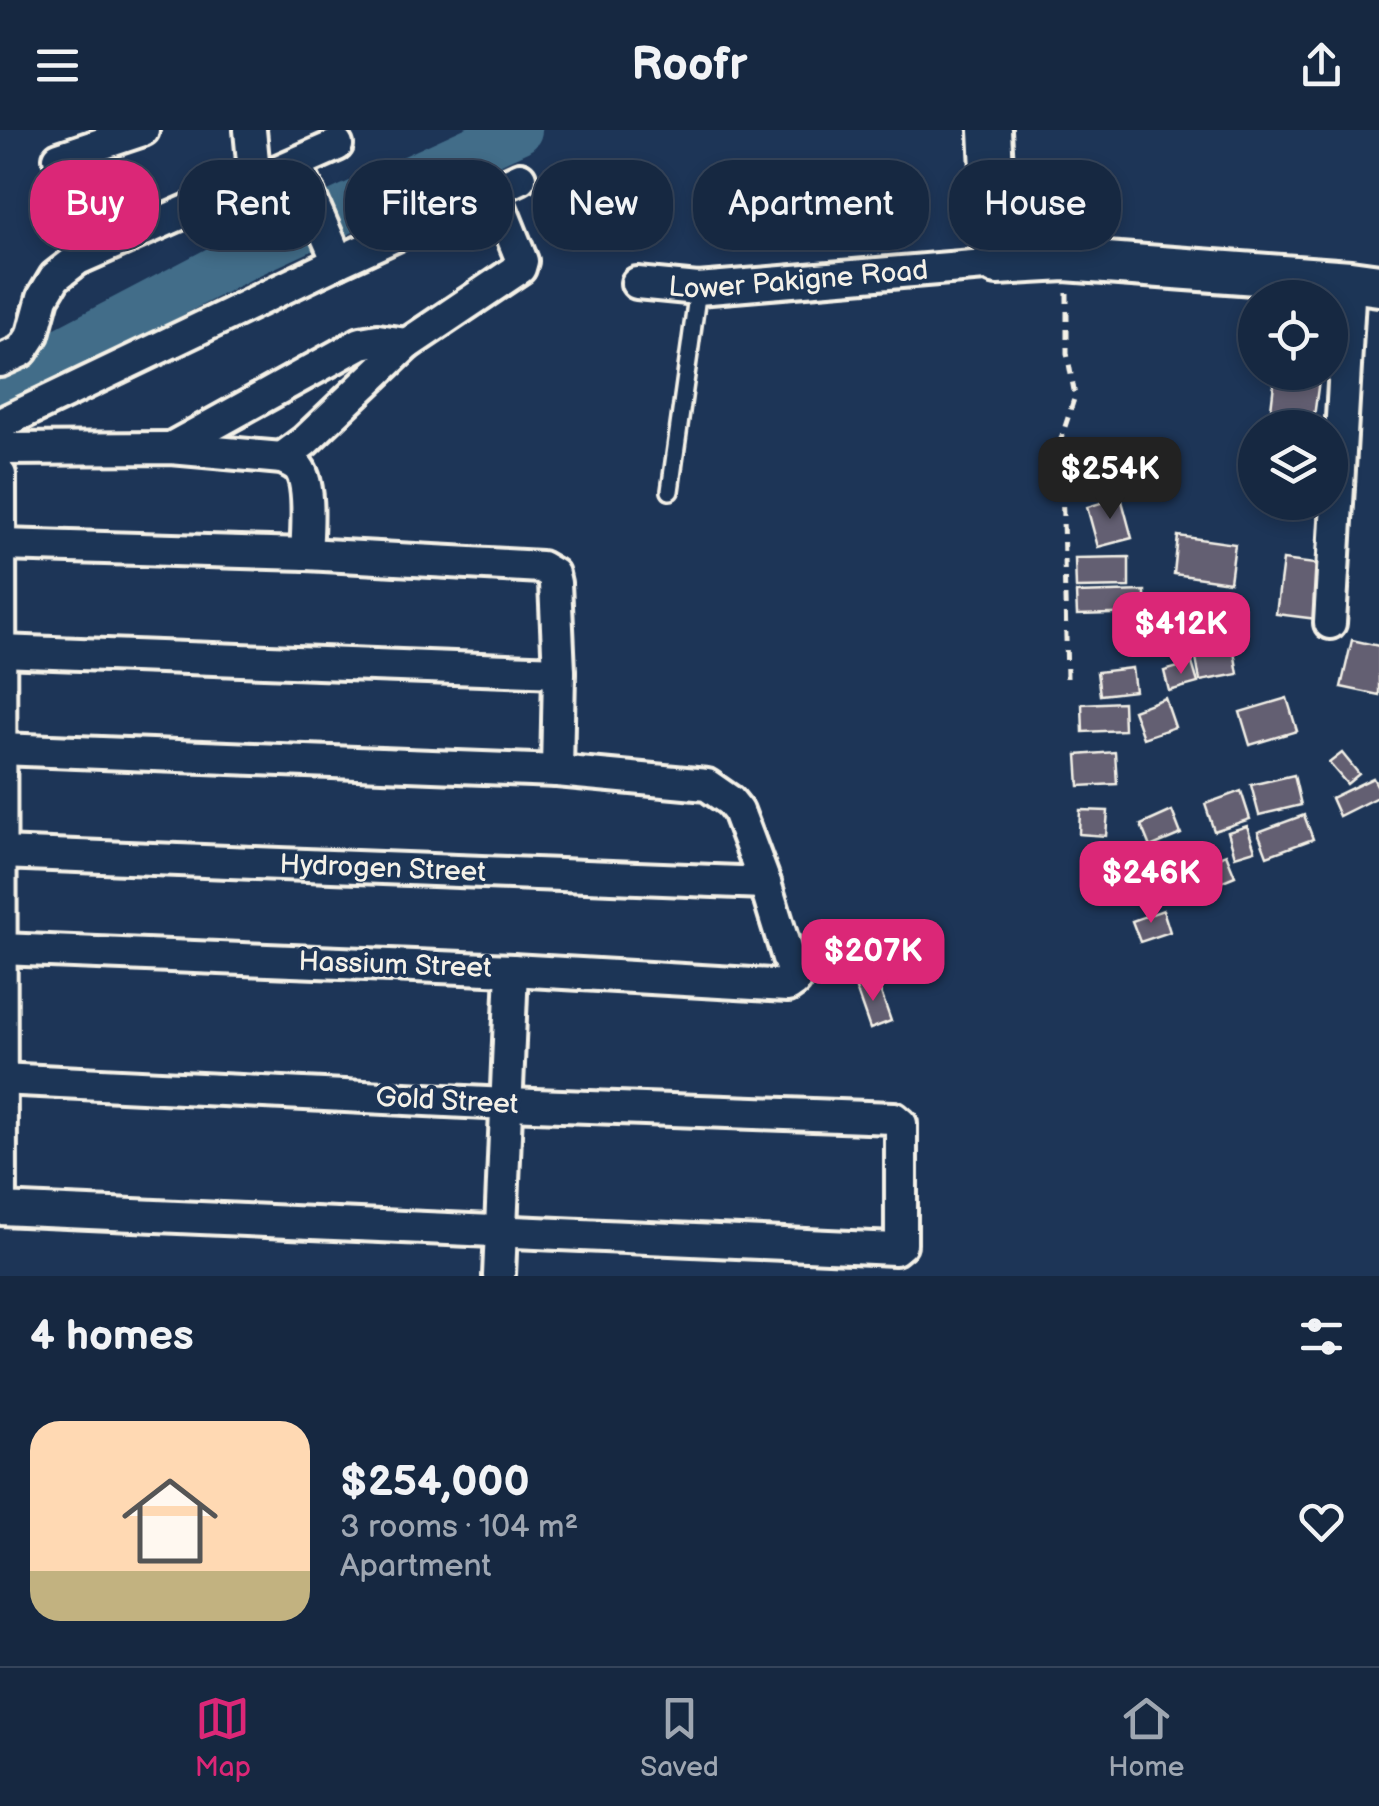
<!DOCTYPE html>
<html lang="en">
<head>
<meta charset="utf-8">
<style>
  :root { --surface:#162841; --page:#1f3048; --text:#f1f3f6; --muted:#9ea6b1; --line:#35445a; --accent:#db2777 }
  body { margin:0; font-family:"Balsamiq Sans",sans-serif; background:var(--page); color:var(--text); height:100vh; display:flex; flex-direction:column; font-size:38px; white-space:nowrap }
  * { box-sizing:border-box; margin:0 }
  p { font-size:32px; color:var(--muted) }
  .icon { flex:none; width:55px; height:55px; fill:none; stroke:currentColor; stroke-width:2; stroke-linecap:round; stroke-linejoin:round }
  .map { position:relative; height:1146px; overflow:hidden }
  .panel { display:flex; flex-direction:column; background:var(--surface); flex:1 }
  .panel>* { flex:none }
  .banner { position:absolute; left:30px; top:30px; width:1320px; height:90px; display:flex; gap:20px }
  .fabs { position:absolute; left:1238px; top:150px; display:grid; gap:20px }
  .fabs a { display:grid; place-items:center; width:110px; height:110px; border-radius:50%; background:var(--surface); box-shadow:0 5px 15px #0003,0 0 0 2px var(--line); font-size:50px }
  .price { position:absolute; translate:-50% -85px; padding:0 22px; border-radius:20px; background:var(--accent); color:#fff; font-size:32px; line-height:65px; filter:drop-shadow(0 2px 5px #0008) }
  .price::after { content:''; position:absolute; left:50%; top:60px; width:30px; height:22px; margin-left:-15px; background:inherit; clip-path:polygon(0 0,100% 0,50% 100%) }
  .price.on { background:#222; color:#fff }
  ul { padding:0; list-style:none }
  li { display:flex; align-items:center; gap:30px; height:250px; padding:0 30px }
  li+li { border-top:2px solid var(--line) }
  li span { display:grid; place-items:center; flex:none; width:280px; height:200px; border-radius:30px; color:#555 }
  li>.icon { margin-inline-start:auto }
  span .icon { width:120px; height:120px; fill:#fffc; stroke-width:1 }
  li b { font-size:42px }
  h2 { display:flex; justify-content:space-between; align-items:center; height:120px; padding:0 30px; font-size:42px }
  .pill { padding:0 35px; border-radius:40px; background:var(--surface); box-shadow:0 5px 15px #0003,0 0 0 2px var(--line); font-size:35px; line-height:90px }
  .pill.on { background:var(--accent); color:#fff }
  header { display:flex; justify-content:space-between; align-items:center; height:130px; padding:0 30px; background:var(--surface); font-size:45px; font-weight:700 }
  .dock { display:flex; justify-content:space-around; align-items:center; height:140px; border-top:2px solid var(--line); background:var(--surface); font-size:28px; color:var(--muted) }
  .dock a { display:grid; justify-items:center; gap:5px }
  .dock .on { color:var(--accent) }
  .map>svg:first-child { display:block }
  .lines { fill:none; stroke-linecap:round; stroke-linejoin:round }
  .river { stroke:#426d89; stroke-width:48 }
  .building { fill:#635e72; stroke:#f4f1e8; stroke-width:2.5 }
  .service-casing { stroke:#f4f1e8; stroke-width:22 }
  .minor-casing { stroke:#f4f1e8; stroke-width:38 }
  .tertiary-casing { stroke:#f4f1e8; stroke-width:48 }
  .path { stroke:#f4f1e8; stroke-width:5; stroke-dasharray:10 8; stroke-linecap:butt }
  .service { stroke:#1d3557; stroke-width:15 }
  .minor { stroke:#1d3557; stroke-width:30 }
  .tertiary { stroke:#1d3557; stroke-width:40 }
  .labels { text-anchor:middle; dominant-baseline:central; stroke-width:8; stroke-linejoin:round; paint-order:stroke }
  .street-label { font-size:28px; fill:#f4f1e8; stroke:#1d3557 }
</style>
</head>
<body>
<header><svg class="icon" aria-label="menu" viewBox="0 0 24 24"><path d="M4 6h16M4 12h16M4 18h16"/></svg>Roofr<svg class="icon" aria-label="share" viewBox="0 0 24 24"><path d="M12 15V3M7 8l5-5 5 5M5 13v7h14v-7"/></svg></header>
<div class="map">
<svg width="1379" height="1146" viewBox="0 0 1379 1146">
  <rect width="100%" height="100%" fill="#1d3557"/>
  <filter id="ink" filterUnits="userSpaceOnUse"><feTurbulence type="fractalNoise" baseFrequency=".01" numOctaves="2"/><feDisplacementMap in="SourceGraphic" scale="20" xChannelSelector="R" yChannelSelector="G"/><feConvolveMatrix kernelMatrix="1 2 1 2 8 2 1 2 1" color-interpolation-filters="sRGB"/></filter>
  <g filter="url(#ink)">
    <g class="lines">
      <path class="river" d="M0,254L248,124L518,0"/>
    </g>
    <g class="building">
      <path d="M1281,242H1311L1310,249L1319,250L1313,294L1270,288L1275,245H1281Z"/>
      <path d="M1121,367L1132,408L1098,417L1087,377Z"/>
      <path d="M1178,406L1235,414L1230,452L1174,444Z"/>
      <path d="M1129,427V457L1076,458L1075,428Z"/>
      <path d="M1283,430L1323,435L1317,489L1276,484Z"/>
      <path d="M1145,461V483L1077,485L1076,463Z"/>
      <path d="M1352,510L1379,516V565L1341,557Z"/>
      <path d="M1234,521L1238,544L1200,551L1196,528Z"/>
      <path d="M1192,533L1198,553L1169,561L1164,541Z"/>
      <path d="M1132,538L1135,561L1100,565L1097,542Z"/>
      <path d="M1165,568L1175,597L1143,608L1133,580Z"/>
      <path d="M1287,568L1297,601L1250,615L1240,582Z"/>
      <path d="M1123,572L1124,600L1083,602L1082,574Z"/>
      <path d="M1115,622L1117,654L1079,656L1077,625Z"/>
      <path d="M1342,623L1359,644L1347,654L1329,633Z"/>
      <path d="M1294,645L1301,675L1259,685L1251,655Z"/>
      <path d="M1373,648L1379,659V666L1339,686L1331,668Z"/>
      <path d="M1241,661L1250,689L1214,701L1205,674Z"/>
      <path d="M1080,680L1108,681L1106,706L1079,704Z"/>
      <path d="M1172,681L1181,704L1150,717L1141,695Z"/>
      <path d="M1304,685L1313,709L1267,726L1258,702Z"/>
      <path d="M1247,696L1255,720L1235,726L1228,702Z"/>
      <path d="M1173,720L1182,748L1139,761L1131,733Z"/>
      <path d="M1226,724L1235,746L1191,764L1182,741Z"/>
      <path d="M1163,780L1170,802L1140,812L1132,791Z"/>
      <path d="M876,848L891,891L870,899L855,856Z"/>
    </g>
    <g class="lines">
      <g class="service-casing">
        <path id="service" d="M670,361L698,159"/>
      </g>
      <g class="minor-casing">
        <g id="minor">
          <path d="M250,0L255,52"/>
          <path d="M59,28L143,0"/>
          <path d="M296,34L338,132"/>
          <path id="s1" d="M637,153L698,159L997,134"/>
          <path d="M0,231L22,221L33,204L43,167L55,147L78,129L337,15"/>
          <path d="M0,294L338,132L520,48"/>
          <path d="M171,318L361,213L378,210L407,214"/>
          <path d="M0,319L171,318L282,328C285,329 295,334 297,336C312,351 307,403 306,424"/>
          <path d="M282,328L305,311L407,214L520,138L522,131L493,59"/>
          <path d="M0,345L1,1079"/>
          <path d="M2,415L306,424L541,437L553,444L555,453L559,542L557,641"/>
          <path d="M1330,493L1350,151"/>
          <path d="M0,521L559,542"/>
          <path d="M0,619L557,641L707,655L730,671L738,681L765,753L795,851L788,856L512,840L1,819"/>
          <path id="s2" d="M1,723L765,753"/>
          <path d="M0,1079L895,1119L901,1114V994L894,988L507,974L0,949"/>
          <path d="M499,1146L512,840"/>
        </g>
      </g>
      <g class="tertiary-casing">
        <path id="tertiary" d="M990,0L997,134L1065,130L1350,151L1379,155"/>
      </g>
      <path class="path" d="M1067,548L1061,309L1075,266L1067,223V163"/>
      <use href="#service" class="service"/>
      <use href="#minor" class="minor"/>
      <use href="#tertiary" class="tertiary"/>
    </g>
  </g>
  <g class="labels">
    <g class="street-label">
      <text stroke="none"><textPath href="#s1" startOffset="162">Lower Pakigne Road</textPath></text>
      <text stroke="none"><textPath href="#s2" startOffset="382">Hydrogen Street</textPath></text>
      <text transform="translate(395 835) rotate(2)">Hassium Street</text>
      <text transform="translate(447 971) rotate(3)">Gold Street</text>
    </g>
  </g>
</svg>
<div class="fabs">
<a><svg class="icon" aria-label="locate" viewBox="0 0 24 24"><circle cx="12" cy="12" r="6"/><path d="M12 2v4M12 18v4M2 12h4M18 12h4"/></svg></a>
<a><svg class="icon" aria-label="layers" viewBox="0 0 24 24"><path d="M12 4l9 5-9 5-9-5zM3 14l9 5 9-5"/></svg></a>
</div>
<b class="price on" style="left:1110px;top:392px">$254K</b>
<b class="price" style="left:1181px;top:547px">$412K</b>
<b class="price" style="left:1151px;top:796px">$246K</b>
<b class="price" style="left:873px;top:874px">$207K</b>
<div class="banner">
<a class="pill on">Buy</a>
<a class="pill">Rent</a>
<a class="pill">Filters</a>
<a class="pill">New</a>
<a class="pill">Apartment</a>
<a class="pill">House</a>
</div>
</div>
<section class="panel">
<h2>4 homes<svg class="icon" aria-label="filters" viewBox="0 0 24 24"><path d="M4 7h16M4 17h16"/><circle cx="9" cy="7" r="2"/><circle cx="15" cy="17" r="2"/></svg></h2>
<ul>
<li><span style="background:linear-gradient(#ffd9b3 75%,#c2b280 0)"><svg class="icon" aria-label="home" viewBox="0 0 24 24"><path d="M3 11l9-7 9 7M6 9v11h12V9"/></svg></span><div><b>$254,000</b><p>3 rooms · 104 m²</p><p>Apartment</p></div><svg class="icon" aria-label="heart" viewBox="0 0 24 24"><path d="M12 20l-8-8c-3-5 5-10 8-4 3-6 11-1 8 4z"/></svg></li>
</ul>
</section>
<nav class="dock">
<a class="on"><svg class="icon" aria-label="map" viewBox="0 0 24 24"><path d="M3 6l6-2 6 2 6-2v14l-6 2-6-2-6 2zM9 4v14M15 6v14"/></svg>Map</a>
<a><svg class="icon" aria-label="saved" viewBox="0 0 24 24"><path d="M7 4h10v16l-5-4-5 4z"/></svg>Saved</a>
<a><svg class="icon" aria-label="home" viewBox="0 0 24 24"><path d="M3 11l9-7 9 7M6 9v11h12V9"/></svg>Home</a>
</nav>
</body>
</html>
